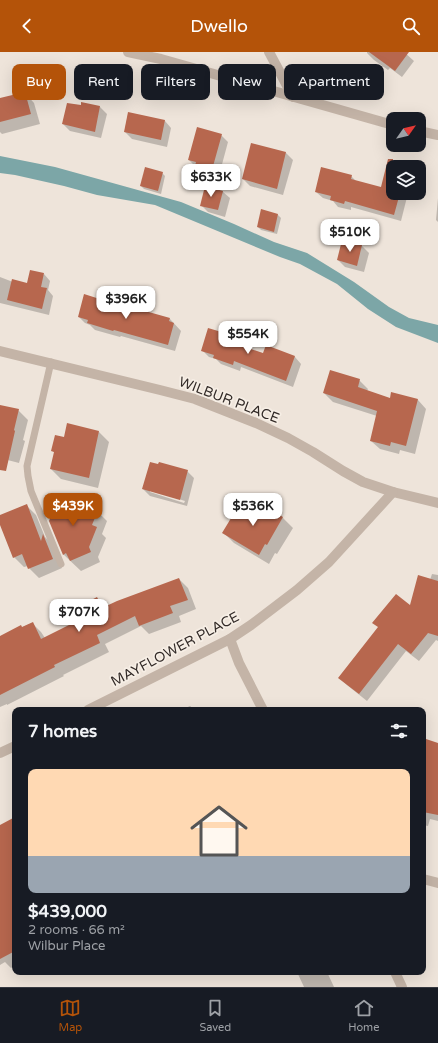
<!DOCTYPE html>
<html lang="en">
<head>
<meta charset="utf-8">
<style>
  :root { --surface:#171b24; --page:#242831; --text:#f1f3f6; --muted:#9ea1a6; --line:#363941; --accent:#b45309 }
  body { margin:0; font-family:"Varela Round",sans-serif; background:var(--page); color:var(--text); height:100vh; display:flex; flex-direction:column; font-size:15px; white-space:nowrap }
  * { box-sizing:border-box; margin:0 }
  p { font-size:13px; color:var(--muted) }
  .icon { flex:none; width:22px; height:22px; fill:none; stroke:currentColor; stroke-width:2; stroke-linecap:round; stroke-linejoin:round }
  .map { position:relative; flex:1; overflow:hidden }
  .details { position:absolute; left:12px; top:655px; width:414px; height:268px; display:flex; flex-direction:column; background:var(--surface); border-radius:8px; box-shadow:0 4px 16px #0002 }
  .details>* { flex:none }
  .top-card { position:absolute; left:12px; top:12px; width:414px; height:36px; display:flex; gap:8px }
  .needle { width:26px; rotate:56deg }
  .tools { position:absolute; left:386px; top:60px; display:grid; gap:8px }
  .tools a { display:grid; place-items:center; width:40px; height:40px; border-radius:8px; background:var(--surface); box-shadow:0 4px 16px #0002; font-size:20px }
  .price { position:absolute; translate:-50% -34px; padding:0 9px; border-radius:8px; background:#fff; color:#222; font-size:13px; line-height:26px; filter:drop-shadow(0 1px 2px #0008) }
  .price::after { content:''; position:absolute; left:50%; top:24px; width:12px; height:9px; margin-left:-6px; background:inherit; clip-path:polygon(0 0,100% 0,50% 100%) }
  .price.active { background:var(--accent); color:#fff }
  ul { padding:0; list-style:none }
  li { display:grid; align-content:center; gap:8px; height:212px; padding:0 16px }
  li+li { border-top:1px solid var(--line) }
  li span { display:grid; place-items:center; height:124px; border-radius:8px; color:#555 }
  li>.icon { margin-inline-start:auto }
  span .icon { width:72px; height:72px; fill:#fffc; stroke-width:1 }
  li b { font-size:17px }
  h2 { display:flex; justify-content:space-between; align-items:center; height:48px; padding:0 16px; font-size:17px }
  .pill { padding:0 14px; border-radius:8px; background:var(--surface); box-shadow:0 4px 16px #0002; font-size:14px; line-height:36px }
  .pill.active { background:var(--accent); color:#fff }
  header { display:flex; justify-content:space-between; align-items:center; height:52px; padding:0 16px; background:var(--accent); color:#fff; font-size:18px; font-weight:600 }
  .menu { display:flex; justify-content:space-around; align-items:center; height:56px; border-top:1px solid var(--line); background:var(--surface); font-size:11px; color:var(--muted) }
  .menu a { display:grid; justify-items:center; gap:2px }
  .menu .active { color:var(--accent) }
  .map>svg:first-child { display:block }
  .water { fill:#7ca6a7 }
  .shadow { fill:#0003; fill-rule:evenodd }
  .building { fill:#b7674e }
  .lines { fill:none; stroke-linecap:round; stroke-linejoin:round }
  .service { stroke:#c4b4a7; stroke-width:7 }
  .minor { stroke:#c4b4a7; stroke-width:10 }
  .labels { text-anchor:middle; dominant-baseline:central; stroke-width:3.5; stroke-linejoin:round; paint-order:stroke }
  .street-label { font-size:14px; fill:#322a27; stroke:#f6eee5 }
</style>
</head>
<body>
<header><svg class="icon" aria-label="back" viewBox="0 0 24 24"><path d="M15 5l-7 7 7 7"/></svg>Dwello<svg class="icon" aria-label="search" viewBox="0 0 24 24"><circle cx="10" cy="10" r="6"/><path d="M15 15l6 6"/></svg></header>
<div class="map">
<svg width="438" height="935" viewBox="0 0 438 935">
  <rect width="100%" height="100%" fill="#eee4da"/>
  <path class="water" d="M0,104L55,115L181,150L234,172L274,190L307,201L354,230L389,255L409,266L438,273V291L396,275L368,257L337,232L300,212L280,205L155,153L97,143L64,134L15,123L0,121Z"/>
  <g class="shadow">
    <path d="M367,0H404L414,9L402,25L390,16L388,18L374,8L367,1Z"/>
    <path d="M25,41L34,51L40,72L2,82L0,80V47Z"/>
    <path d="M82,51L100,55L107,62L101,86L70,79L63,72L81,55Z"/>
    <path d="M165,69L171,76L167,95L132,87L125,80Z"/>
    <path d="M221,83L228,90L217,131L205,128L195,118L196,115L189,108Z"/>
    <path d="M252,92L286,101L293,108L283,143L250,134L243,127Z"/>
    <path d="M162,121L165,124L161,142L144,137L141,134Z"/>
    <path d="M351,124L356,129L381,137L393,136V141H403L407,145L401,169L351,155V158L338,155L333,149L323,146L316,140Z"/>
    <path d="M206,135L223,140L230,146L225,165L208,160L201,153Z"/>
    <path d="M438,146V170L436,168Z"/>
    <path d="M262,158L278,163L281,166L277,182L261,178L258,175Z"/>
    <path d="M343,189L362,194L369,201L364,220L345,215L338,208Z"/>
    <path d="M44,222L50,229L48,238L53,244L49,263L0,251V225L13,230L28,232Z"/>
    <path d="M131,258L170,267L181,279L175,299L121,284L120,285L95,278L90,273L85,271L79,265Z"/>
    <path d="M234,285L241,292L240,295L263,302L295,305L301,312L293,335L241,315L240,319L221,312L216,307L209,305L202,298Z"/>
    <path d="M359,328L368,337L367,339L391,347L418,348L426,357L415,402L400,398L399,402L380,397L371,389L377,364L333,350L324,341Z"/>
    <path d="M0,354L18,358L28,368L23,388L25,389L19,411L0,406Z"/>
    <path d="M99,380L109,390L98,436L61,427L51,417L55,401L53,399L64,386Z"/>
    <path d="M187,419L194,426L187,454L150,444L143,437ZM150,438L185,449L184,451L150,440Z"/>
    <path d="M255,450L283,466L293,476L277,502L275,501L269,512L234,491L224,481L246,465Z"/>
    <path d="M26,453L36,463L45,485L53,493L62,516L39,526L29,516L28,514L24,515L14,505L0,471V464Z"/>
    <path d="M97,459L107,469L102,482L106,486L98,505L100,510L81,519L63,502Z"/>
    <path d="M432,522L438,523V589L436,588L419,609L406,599L367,649L347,633L340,626L410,554L430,528Z"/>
    <path d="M179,527L188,536L196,557L179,564L181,570L149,582L141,574L105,592L109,600L63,623L64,624L7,653V652L0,655V585L32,571L41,580L45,586L88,565L97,546L106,556Z"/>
    <path d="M190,654L195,658H181Z"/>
    <path d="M423,687L438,692V769L430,767L428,774L423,773Z"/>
    <path d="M15,769V913L11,916L5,910L0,913V780Z"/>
    <path d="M297,920H327L334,935H304Z"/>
  </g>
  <g class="building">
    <path d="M369,0H409L395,19Z"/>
    <path d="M25,40L31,62L0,70V46Z"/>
    <path d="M81,50L100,54L95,80L62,72L67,51L81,53Z"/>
    <path d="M128,60L165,68L161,88L124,80Z"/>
    <path d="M197,75L222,82L210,125L197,121V119L194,118L196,110L188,108Z"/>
    <path d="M251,91L286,100L277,137L242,127Z"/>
    <path d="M388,107H393V141H400L394,163L345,149L344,152L330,148L331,144L315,140L321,115L352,123L351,127L381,135Z"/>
    <path d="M145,115L163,120L158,139L140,134Z"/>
    <path d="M205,134L223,139L218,158L200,154Z"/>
    <path d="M261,157L278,162L274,180L257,175Z"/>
    <path d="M342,188L362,193L357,214L337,208Z"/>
    <path d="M30,218L44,221L41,235L47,236L42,257L7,248L12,227L27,231Z"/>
    <path d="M84,242L131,257V255L170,266L169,269L174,271L168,293L114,278L113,279L87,271L88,268L78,265Z"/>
    <path d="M208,276L235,284L233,291L263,301L266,293L295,304L286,329L234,309L233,313L213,306L214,303L201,299Z"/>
    <path d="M330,318L360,327L358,335L390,346L391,340L418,347L406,394L391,390L390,394L370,389L377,359L323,341Z"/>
    <path d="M0,353L19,357L14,378L15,379L6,419L0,418Z"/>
    <path d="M67,371L99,379L89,426L50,417L54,400L51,399L55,383L64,385Z"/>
    <path d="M150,410L158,412L159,410L188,418L180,448L142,437Z"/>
    <path d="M59,443L98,458L92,473L97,475L89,495L91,500L70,509L66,501L63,503L49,469Z"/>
    <path d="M255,449L283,465L267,493L265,492L259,503L222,481L236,458L246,464Z"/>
    <path d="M27,452L41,489L43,482L53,507L28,517L22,502L13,506L0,473V463Z"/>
    <path d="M418,523L438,529V584L428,581L411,602L398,592L359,642L338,626L378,575L372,571L396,542L410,553Z"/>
    <path d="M179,526L188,548L170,554L173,561L139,574L135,564L97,583L100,591L54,613L55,615L0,643V584L21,573L22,575L33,570L41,587L87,564L82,553L97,545L102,556L117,549Z"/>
    <path d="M423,686L438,691V763L423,760Z"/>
    <path d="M15,765V899L0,907V773Z"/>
  </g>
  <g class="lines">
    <path class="service" d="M51,310L27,414L28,424L31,439L61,512"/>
    <g class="minor">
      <path d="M128,0L161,7L393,73"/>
      <path d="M269,0L293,45"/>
      <path d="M419,79L438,83"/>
      <path d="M0,299L160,338L195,347L256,371L288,386L313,400L343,419L363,430L393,440L438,451"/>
      <path d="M230,587L239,611L263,658"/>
      <path d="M88,658L230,587L251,573L297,538L329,510L393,440"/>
      <path d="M0,701L15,694"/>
      <path d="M423,827L438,831"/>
      <path d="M395,920L402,935"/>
    </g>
  </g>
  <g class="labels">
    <g class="street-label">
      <text transform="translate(229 348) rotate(21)">WILBUR PLACE</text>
      <text transform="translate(175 597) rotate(-28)">MAYFLOWER PLACE</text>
    </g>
  </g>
</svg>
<div class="tools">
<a><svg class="needle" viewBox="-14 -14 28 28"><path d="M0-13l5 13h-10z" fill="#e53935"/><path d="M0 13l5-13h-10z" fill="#9ea1a6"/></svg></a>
<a><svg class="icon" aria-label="layers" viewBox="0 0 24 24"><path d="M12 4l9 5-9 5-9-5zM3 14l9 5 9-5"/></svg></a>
</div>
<b class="price" style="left:211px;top:146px">$633K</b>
<b class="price" style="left:350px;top:201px">$510K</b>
<b class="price" style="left:126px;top:268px">$396K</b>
<b class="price" style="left:248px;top:303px">$554K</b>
<b class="price active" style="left:73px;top:475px">$439K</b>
<b class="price" style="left:253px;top:475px">$536K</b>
<b class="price" style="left:79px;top:581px">$707K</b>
<div class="top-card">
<a class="pill active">Buy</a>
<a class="pill">Rent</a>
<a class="pill">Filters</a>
<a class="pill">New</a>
<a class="pill">Apartment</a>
</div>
<section class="details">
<h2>7 homes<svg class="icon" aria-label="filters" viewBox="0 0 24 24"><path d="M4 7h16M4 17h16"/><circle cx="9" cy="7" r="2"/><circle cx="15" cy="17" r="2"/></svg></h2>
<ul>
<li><span style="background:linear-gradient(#ffd9b3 70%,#9aa5b1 0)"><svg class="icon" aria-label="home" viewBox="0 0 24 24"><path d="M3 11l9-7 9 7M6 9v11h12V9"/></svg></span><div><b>$439,000</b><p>2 rooms · 66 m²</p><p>Wilbur Place</p></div></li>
</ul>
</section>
</div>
<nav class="menu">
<a class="active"><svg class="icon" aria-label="map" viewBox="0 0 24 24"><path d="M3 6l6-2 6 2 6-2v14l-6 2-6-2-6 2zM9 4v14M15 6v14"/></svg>Map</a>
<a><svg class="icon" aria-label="saved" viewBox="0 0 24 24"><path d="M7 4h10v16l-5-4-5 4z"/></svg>Saved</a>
<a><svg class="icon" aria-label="home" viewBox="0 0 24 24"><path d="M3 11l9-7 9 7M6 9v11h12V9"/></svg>Home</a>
</nav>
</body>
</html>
